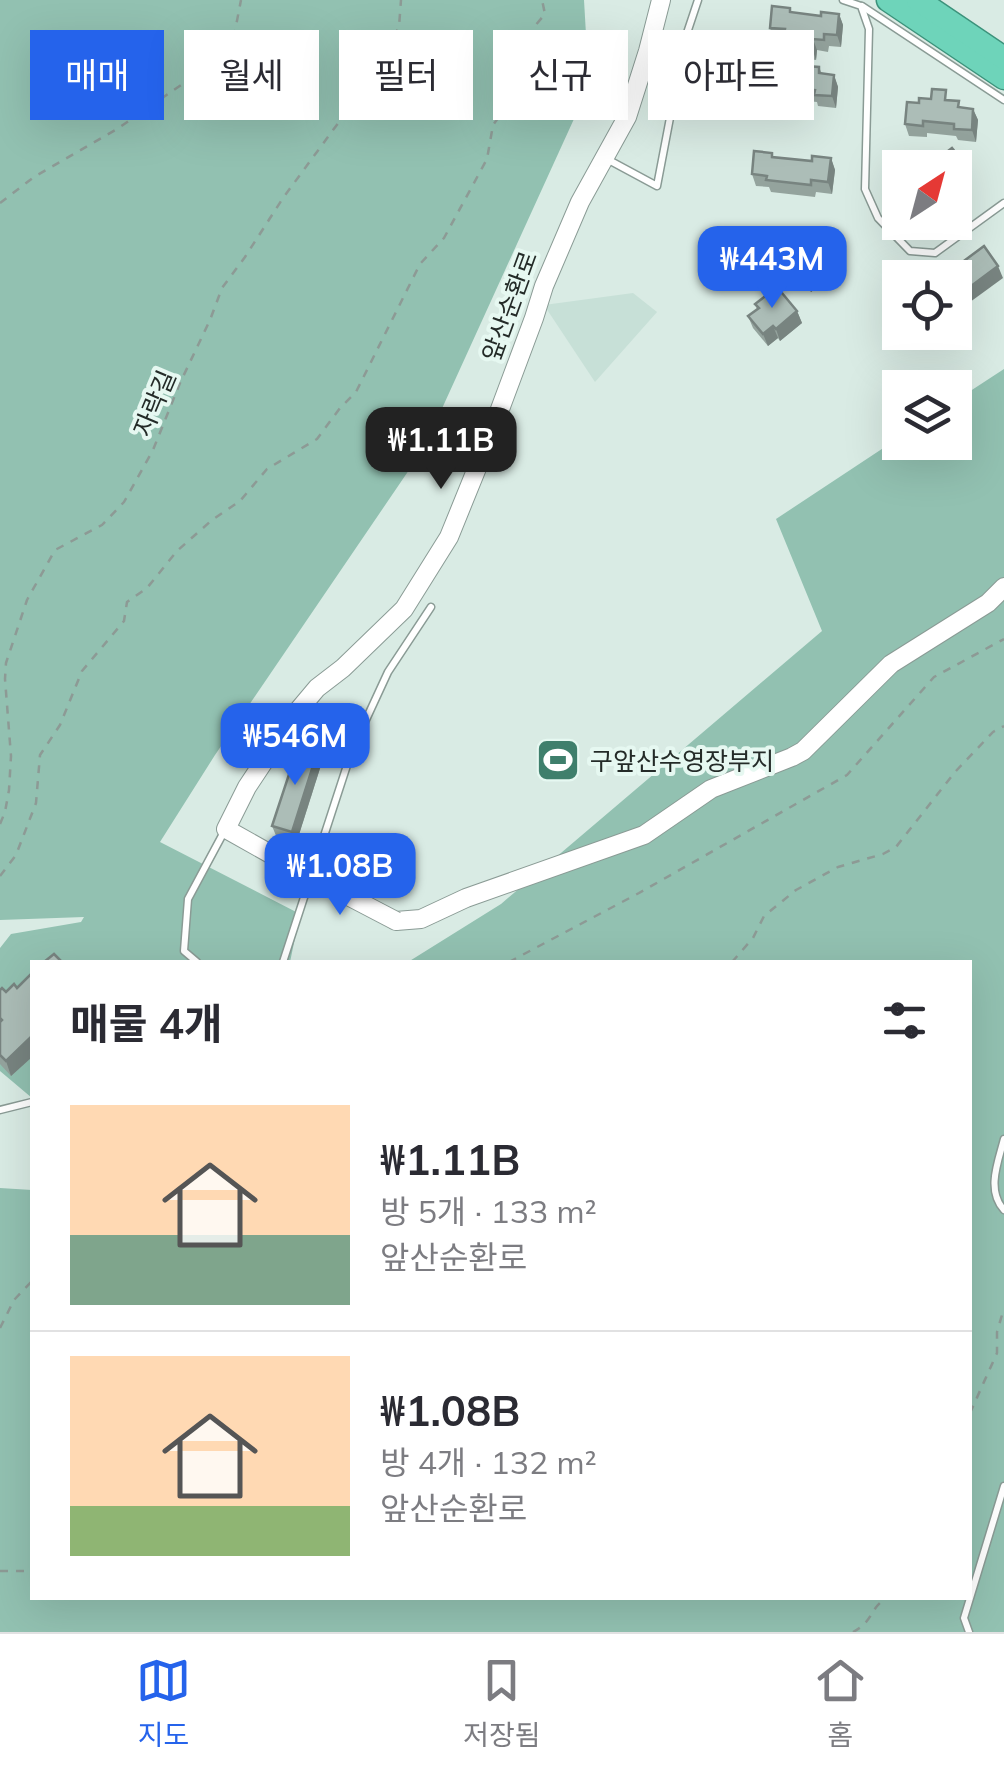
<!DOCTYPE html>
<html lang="ko">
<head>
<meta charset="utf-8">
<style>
  :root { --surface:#fff; --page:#f2f2f3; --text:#2b2b33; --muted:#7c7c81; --line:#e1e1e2; --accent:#2563eb }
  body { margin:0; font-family:Mulish,"Noto Sans KR",sans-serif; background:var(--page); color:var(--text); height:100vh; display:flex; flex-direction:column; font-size:38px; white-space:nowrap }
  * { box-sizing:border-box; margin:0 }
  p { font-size:32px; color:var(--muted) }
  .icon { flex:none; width:55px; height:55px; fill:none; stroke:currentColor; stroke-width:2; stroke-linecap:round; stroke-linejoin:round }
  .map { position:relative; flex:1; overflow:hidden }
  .side { position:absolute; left:30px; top:960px; width:942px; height:640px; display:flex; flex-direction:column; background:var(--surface); border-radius:0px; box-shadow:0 10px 40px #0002 }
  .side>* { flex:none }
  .guide { position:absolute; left:30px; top:30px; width:945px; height:90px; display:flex; gap:20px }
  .needle { width:65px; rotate:36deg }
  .buttons { position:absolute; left:882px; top:150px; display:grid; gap:20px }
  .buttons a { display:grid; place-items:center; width:90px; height:90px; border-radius:0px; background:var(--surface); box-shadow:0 10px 40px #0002; font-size:50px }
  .price { position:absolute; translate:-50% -85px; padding:0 22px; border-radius:20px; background:var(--accent); color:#fff; font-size:32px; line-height:65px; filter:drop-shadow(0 2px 5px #0008) }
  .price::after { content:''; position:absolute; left:50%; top:60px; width:30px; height:22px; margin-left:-15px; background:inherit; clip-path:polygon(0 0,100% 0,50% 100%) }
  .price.selected { background:#222; color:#fff }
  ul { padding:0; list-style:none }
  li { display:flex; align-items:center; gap:30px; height:250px; padding:0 40px }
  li+li { border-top:2px solid var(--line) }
  li span { display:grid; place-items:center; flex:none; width:280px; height:200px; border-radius:0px; color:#555 }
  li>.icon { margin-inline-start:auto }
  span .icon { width:120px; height:120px; fill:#fffc; stroke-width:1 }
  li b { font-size:42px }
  h2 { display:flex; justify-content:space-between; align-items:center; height:120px; padding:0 40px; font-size:42px }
  .pill { padding:0 35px; border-radius:0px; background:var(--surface); box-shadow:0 10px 40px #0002; font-size:35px; line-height:90px }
  .pill.selected { background:var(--accent); color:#fff }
  .tab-bar { display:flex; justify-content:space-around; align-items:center; height:140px; border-top:2px solid var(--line); background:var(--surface); font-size:28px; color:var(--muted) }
  .tab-bar a { display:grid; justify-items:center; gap:5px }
  .tab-bar .selected { color:var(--accent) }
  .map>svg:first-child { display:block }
  .built { fill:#c7e0d7 }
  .green { fill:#92c1b1 }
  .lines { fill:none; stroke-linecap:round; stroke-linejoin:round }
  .service-casing { stroke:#8a9b95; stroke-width:9 }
  .tertiary-casing { stroke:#8a9b95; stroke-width:20 }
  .trunk-casing { stroke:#3c927b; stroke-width:25 }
  .path { stroke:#8d9a95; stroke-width:2.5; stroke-dasharray:8 8; stroke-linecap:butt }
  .service { stroke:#fff; stroke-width:6 }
  .tertiary { stroke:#fff; stroke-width:18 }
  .trunk { stroke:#6ed4ba; stroke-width:22 }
  .tertiary-bridge-casing { stroke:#8a9b95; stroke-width:20; stroke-linecap:butt }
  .tertiary-bridge { stroke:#fff; stroke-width:18 }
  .wall { fill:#94a39d }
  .shaded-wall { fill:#788480 }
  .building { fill:#acbdb7; stroke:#788480; stroke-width:2.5 }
  .labels { text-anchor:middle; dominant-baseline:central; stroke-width:8; stroke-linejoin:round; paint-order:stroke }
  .street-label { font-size:25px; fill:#242b28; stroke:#e6f8f1 }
  .poi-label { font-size:25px; fill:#242b28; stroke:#e6f8f1; text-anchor:start }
</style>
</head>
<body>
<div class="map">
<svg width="1004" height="1632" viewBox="0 0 1004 1632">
  <rect width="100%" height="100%" fill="#d9ebe4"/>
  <path class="built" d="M633,293L657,312L595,382L544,305Z"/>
  <g class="green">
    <path d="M0,0H584L589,86L424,448L215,755L160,842L300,914L290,962H32V1098L0,1071V948L11,934L81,922L84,917L0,920Z"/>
    <path d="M1004,369V1632H0V1188L32,1190V1598H970V962H408L501,904L822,631L776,519L900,437V442H955V401Z"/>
  </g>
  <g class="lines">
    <g class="service-casing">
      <g id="service">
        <path d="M843,0L861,6L869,29L865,189L878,218L910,251L935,253L1004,203"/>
        <path d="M862,6L1004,100"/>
        <path d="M605,158L657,186L685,39L698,0"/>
        <path d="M197,962L184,951L188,899L225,830"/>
        <path d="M283,962L352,750L388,672L431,607"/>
        <path d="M0,1110L32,1102"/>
        <path d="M1004,1139C998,1162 986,1190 1004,1210"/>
        <path d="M969,1632L964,1618L1004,1486"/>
      </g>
    </g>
    <g class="tertiary-casing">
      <g id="tertiary">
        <path d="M306,874L226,829L247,787L296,713L317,688L343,668L404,609L449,537L490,436L534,318L544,286L580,202L627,117L648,51L661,0"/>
        <path d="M396,921L421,919L466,898L644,835L711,789L792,757L803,751L891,664L988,603L1004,587"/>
      </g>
    </g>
    <g class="trunk-casing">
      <g id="trunk">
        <path d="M888,0L1004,78"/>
        <path d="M918,0L1004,58"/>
      </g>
    </g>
    <g class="path">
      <path d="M0,203L34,177L117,129L222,57L235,31L241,0"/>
      <path d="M0,824L5,812L9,790L11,756L5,679L6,663L27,600L55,550L102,525L124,502L153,450L180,383L210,320L222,288L245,257L283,198L364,88L399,27L401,0"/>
      <path d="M0,876L16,855L36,803L40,755L60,725L82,671L124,621L127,602L147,588L177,551L212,520L240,501L267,469L317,439L340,408L356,392L420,264L444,238L487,159L493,125L510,102L534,59V27L545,14L542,0"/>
      <path d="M509,962L639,893L847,775L934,677L1004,639"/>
      <path d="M732,962L753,938L764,916L796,890L838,867L883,854L896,847L955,772L993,732L1004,726"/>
      <path d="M0,1328L14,1300L32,1281"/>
      <path d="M970,1413L997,1353V1332L1004,1308"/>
      <path d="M0,1571H32"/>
      <path d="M853,1632C875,1620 869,1608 887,1598"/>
    </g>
    <use href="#service" class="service"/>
    <use href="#tertiary" class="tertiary"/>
    <use href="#trunk" class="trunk"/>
    <g class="tertiary-bridge-casing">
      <path id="tertiary-bridge" d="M306,874L396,921"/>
    </g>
    <use href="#tertiary-bridge" class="tertiary-bridge"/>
  </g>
  <g class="wall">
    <path d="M790,8L792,13L821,16L839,14L843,25L841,47L829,46L828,52L817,50L816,60L808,59L811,67H819L822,74L834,75L838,87L836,108L818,106L817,102L788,99L787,104L770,102L765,90L779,70L791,65L800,56L798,48L789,47L786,41L774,39L770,28Z"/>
    <path d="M950,100L961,107L973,109L978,120L976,142L958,140L956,136L927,133V137L909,136L905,124Z"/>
    <path d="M774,157L812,161L831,158L835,170L832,194L816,192L815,197L771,192L769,187L756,186L752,174Z"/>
    <path d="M799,251L841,258L845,270L824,287L821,284L811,292L797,274L792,263L801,256Z"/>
    <path d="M755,304L797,311L802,323L780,341L778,338L768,346L753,328L748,316L757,309Z"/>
    <path d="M318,750L322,762L296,844L277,838L272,826Z"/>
    <path d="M32,973V1057L11,1076L0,1064V990L6,992L17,988Z"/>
  </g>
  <g class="shaded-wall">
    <path d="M839,14L843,25L841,47L837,35Z"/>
    <path d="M813,39L817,50L816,60L812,48Z"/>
    <path d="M834,75L838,87L836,108L832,96Z"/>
    <path d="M973,109L978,120L976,142L972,130Z"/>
    <path d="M831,158L835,170L832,194L828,182Z"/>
    <path d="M966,165L970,177L956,188L955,174Z"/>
    <path d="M841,258L845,270L824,287L819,275Z"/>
    <path d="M998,266L1003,278L955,313V298Z"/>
    <path d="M817,272L821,284L811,292L807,281Z"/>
    <path d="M797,311L802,323L780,341L776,329Z"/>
    <path d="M773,326L778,338L768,346L763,334Z"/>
    <path d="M318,750L322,762L296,844L292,832Z"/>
    <path d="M32,1036V1057L11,1076L6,1061Z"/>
  </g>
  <g class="building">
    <path d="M772,6L790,8V12L821,16V12L839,14L837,35L824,34V40L813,39L812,48L797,47L798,37L784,35L785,29L770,28Z"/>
    <path d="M792,55L807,56L806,66L819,67V73L834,75L832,96L814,95L815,90L783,87V92L765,90L767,68L779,70L780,64L791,65Z"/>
    <path d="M932,89L946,90L945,100L959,101L958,107L973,109L972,130L954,129V124L923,121V126L905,124L907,102L919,103V98L931,99Z"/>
    <path d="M952,148L966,165L955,174V168H912L908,162L920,153L926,161L936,153L940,157Z"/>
    <path d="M754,151L772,153V157L812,161V156L831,158L828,182L811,180V185L766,180L767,176L752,174Z"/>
    <path d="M821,233L841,258L819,275L817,272L807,281L792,263L802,254L799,251Z"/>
    <path d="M984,246L998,266L955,298V278H941Z"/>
    <path d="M777,287L797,311L776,329L773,326L763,334L748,316L759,308L755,304Z"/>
    <path d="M299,744L318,750L292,832L272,826Z"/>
    <path d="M54,954L62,962H44Z"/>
    <path d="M32,973V1036L6,1061L0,1055V1022L2,1020L0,1018V990L2,988L6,992L14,984L17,988Z"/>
  </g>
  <defs>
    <g id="stadium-square" transform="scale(2.25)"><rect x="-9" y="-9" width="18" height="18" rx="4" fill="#3f7f6c" stroke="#e6f8f1"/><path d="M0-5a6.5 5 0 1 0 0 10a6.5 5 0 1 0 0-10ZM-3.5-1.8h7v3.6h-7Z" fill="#fff"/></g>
  </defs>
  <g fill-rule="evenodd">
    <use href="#stadium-square" x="558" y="760"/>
  </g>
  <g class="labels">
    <g class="street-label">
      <text transform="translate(509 306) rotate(-70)">앞산순환로</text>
      <text transform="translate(154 403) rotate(-67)">자락길</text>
    </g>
    <g class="poi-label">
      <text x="590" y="760">구앞산수영장부지</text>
    </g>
  </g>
</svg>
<div class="buttons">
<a><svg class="needle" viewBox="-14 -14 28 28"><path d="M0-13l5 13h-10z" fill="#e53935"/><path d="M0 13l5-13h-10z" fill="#7c7c81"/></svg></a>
<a><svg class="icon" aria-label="locate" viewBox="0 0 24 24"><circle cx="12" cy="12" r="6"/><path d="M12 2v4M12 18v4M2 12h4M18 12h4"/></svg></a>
<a><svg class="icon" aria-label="layers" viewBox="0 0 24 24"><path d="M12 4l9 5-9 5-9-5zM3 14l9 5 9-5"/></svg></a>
</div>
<b class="price" style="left:772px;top:311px">₩443M</b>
<b class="price selected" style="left:441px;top:492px">₩1.11B</b>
<b class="price" style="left:295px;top:788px">₩546M</b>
<b class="price" style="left:340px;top:918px">₩1.08B</b>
<div class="guide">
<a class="pill selected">매매</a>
<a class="pill">월세</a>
<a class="pill">필터</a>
<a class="pill">신규</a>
<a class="pill">아파트</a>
</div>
<section class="side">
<h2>매물 4개<svg class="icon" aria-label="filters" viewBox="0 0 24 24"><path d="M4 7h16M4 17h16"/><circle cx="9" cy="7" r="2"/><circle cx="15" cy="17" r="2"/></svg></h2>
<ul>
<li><span style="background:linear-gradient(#ffd9b3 65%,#7fa58c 0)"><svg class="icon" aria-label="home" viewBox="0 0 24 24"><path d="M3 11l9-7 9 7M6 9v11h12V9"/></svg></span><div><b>₩1.11B</b><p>방 5개 · 133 m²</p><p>앞산순환로</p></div></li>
<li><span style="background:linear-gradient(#ffd9b3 75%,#8fb573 0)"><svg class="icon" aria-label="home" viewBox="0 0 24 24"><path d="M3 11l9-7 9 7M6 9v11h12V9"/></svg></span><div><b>₩1.08B</b><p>방 4개 · 132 m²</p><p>앞산순환로</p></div></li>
</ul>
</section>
</div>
<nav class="tab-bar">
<a class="selected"><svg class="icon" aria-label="map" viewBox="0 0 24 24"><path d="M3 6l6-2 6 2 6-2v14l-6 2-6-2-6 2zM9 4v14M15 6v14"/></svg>지도</a>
<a><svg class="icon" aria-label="saved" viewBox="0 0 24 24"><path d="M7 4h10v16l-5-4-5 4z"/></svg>저장됨</a>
<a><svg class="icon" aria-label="home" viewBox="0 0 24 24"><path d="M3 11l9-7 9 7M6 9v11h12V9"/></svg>홈</a>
</nav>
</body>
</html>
